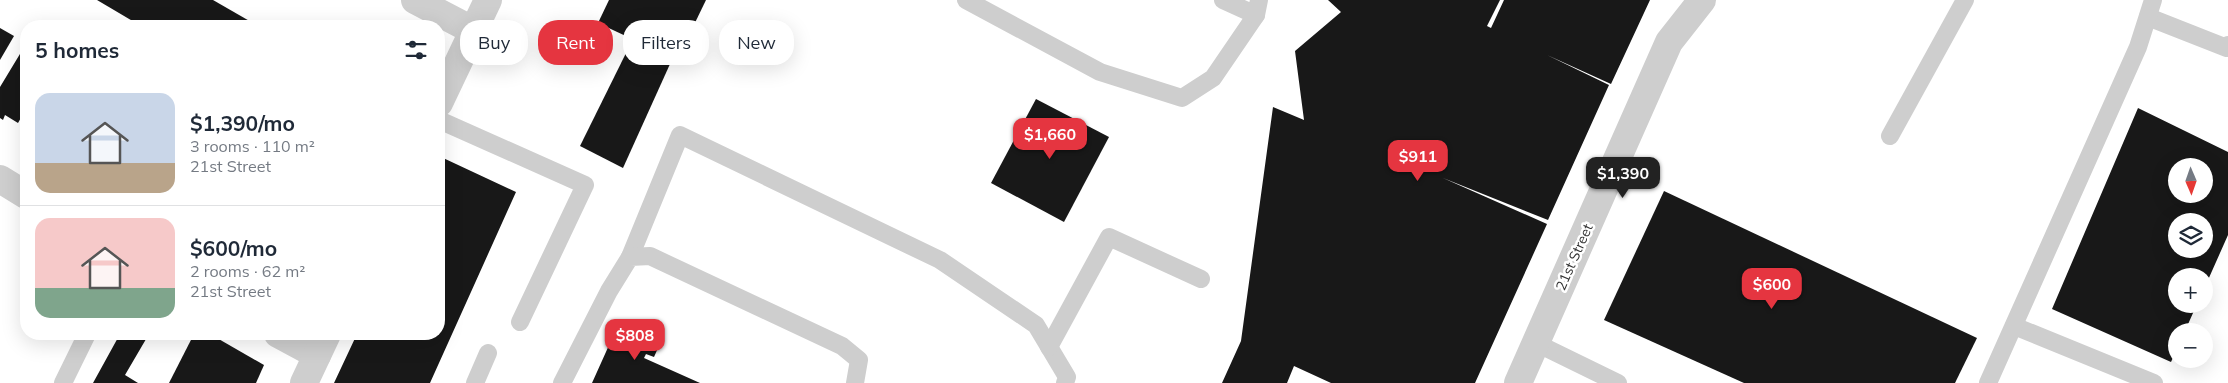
<!DOCTYPE html>
<html lang="en">
<head>
<meta charset="utf-8">
<style>
  :root { --surface:#fff; --page:#f2f2f3; --text:#1f2937; --muted:#747a83; --line:#e0e1e3; --accent:#e53540 }
  body { margin:0; font-family:Mulish,sans-serif; background:var(--page); color:var(--text); height:100vh; display:flex; flex-direction:column; font-size:19px; white-space:nowrap }
  * { box-sizing:border-box; margin:0 }
  p { font-size:16px; color:var(--muted) }
  .icon { flex:none; width:28px; height:28px; fill:none; stroke:currentColor; stroke-width:2; stroke-linecap:round; stroke-linejoin:round }
  .map { position:relative; flex:1; overflow:hidden }
  .side { position:absolute; left:20px; top:20px; width:425px; height:320px; display:flex; flex-direction:column; background:var(--surface); border-radius:20px; box-shadow:0 5px 20px #0002 }
  .side>* { flex:none }
  .hud { position:absolute; left:460px; top:20px; width:475px; height:45px; display:flex; gap:10px }
  .needle { width:32px; rotate:178deg }
  .tools { position:absolute; left:2168px; top:158px; display:grid; gap:10px }
  .tools a { display:grid; place-items:center; width:45px; height:45px; border-radius:50%; background:var(--surface); box-shadow:0 5px 20px #0002; font-size:25px }
  .price { position:absolute; translate:-50% -42px; padding:0 11px; border-radius:10px; background:var(--accent); color:#fff; font-size:16px; line-height:32px; filter:drop-shadow(0 1px 2px #0008) }
  .price::after { content:''; position:absolute; left:50%; top:30px; width:15px; height:11px; margin-left:-8px; background:inherit; clip-path:polygon(0 0,100% 0,50% 100%) }
  .price.current { background:#222; color:#fff }
  ul { padding:0; list-style:none }
  li { display:flex; align-items:center; gap:15px; height:125px; padding:0 15px }
  li+li { border-top:1px solid var(--line) }
  li span { display:grid; place-items:center; flex:none; width:140px; height:100px; border-radius:15px; color:#555 }
  li>.icon { margin-inline-start:auto }
  span .icon { width:60px; height:60px; fill:#fffc; stroke-width:1 }
  li b { font-size:21px }
  h2 { display:flex; justify-content:space-between; align-items:center; height:60px; padding:0 15px; font-size:21px }
  .tag { padding:0 18px; border-radius:20px; background:var(--surface); box-shadow:0 5px 20px #0002; font-size:18px; line-height:45px }
  .tag.current { background:var(--accent); color:#fff }
  .map>svg:first-child { display:block }
  .building { fill:#181818; fill-rule:evenodd }
  .lines { fill:none; stroke-linecap:round; stroke-linejoin:round }
  .service { stroke:#cecece; stroke-width:18 }
  .minor { stroke:#cecece; stroke-width:28 }
  .labels { text-anchor:middle; dominant-baseline:central; stroke-width:5; stroke-linejoin:round; paint-order:stroke }
  .street-label { font-size:14px; fill:#313131; stroke:#fff }
</style>
</head>
<body>
<div class="map">
<svg width="2228" height="383" viewBox="0 0 2228 383">
  <rect width="100%" height="100%" fill="#fff"/>
  <g class="building">
    <path d="M97,0H213L258,26H141Z"/>
    <path d="M609,0H706L677,60L598,23Z"/>
    <path d="M1328,0H1500L1487,26L1491,28L1504,0H1650L1611,84L1547,55L1609,85L1548,220L1443,178L1547,224L1475,383H1331L1294,366L1287,383H1222L1241,341L1273,107L1304,120L1295,51L1341,12Z"/>
    <path d="M0,28L14,36L0,60Z"/>
    <path d="M26,44V109L18,123L5,115L3,120L0,118V87Z"/>
    <path d="M630,45L670,64L623,168L580,146Z"/>
    <path d="M1036,99L1109,137L1064,222L991,183Z"/>
    <path d="M2138,108L2228,152V235L2204,289V276H2176V304H2197L2185,331H2176V351L2171,362L2052,309ZM2176,166H2204V194H2176ZM2176,221H2204V249H2176Z"/>
    <path d="M441,157L516,192L430,383H334L357,334H439V162Z"/>
    <path d="M1664,191L1977,338L1955,383H1744L1604,320Z"/>
    <path d="M623,322L662,339L654,357L646,354L644,358L700,383H592L610,343L618,347L621,341L616,339Z"/>
    <path d="M120,334H149L125,375L138,383H93Z"/>
    <path d="M194,334H210L264,365L256,383H169Z"/>
  </g>
  <g class="lines">
    <g class="service">
      <path d="M966,0L1100,72L1182,98L1213,78L1256,15"/>
      <path d="M1223,0L1256,15L1259,0"/>
      <path d="M2148,17L2227,48L2228,45"/>
      <path d="M439,120L585,185L520,322"/>
      <path d="M1890,136L1965,0"/>
      <path d="M630,257L680,135L940,260L1036,325L1067,377L1065,383"/>
      <path d="M2014,326L2154,383"/>
      <path d="M1536,343L1618,383"/>
      <path d="M1049,347L1109,237L1201,279"/>
      <path d="M63,383L87,334"/>
      <path d="M475,383L488,353"/>
      <path d="M562,383L609,291L630,257L650,256L842,346L859,360L855,383"/>
      <path d="M1988,383L2138,47L2153,0"/>
    </g>
    <g class="minor">
      <path d="M415,0L474,31"/>
      <path d="M439,103L488,0"/>
      <path d="M0,179L26,195"/>
      <path d="M278,334L317,355"/>
      <path d="M304,383L327,334"/>
      <path d="M1518,383L1669,42L1702,0"/>
    </g>
  </g>
  <g class="labels">
    <g class="street-label">
      <text transform="translate(1574 257) rotate(-66)">21st Street</text>
    </g>
  </g>
</svg>
<div class="tools">
<a><svg class="needle" viewBox="-14 -14 28 28"><path d="M0-13l5 13h-10z" fill="#e53935"/><path d="M0 13l5-13h-10z" fill="#747a83"/></svg></a>
<a><svg class="icon" aria-label="layers" viewBox="0 0 24 24"><path d="M12 4l9 5-9 5-9-5zM3 14l9 5 9-5"/></svg></a>
<a>+</a>
<a>−</a>
</div>
<b class="price" style="left:1050px;top:160px">$1,660</b>
<b class="price" style="left:1418px;top:182px">$911</b>
<b class="price current" style="left:1623px;top:199px">$1,390</b>
<b class="price" style="left:1772px;top:310px">$600</b>
<b class="price" style="left:635px;top:361px">$808</b>
<div class="hud">
<a class="tag">Buy</a>
<a class="tag current">Rent</a>
<a class="tag">Filters</a>
<a class="tag">New</a>
</div>
<section class="side">
<h2>5 homes<svg class="icon" aria-label="filters" viewBox="0 0 24 24"><path d="M4 7h16M4 17h16"/><circle cx="9" cy="7" r="2"/><circle cx="15" cy="17" r="2"/></svg></h2>
<ul>
<li><span style="background:linear-gradient(#c9d6e8 70%,#b9a48a 0)"><svg class="icon" aria-label="home" viewBox="0 0 24 24"><path d="M3 11l9-7 9 7M6 9v11h12V9"/></svg></span><div><b>$1,390/mo</b><p>3 rooms · 110 m²</p><p>21st Street</p></div></li>
<li><span style="background:linear-gradient(#f6c9c9 70%,#7fa58c 0)"><svg class="icon" aria-label="home" viewBox="0 0 24 24"><path d="M3 11l9-7 9 7M6 9v11h12V9"/></svg></span><div><b>$600/mo</b><p>2 rooms · 62 m²</p><p>21st Street</p></div></li>
</ul>
</section>
</div>
</body>
</html>
